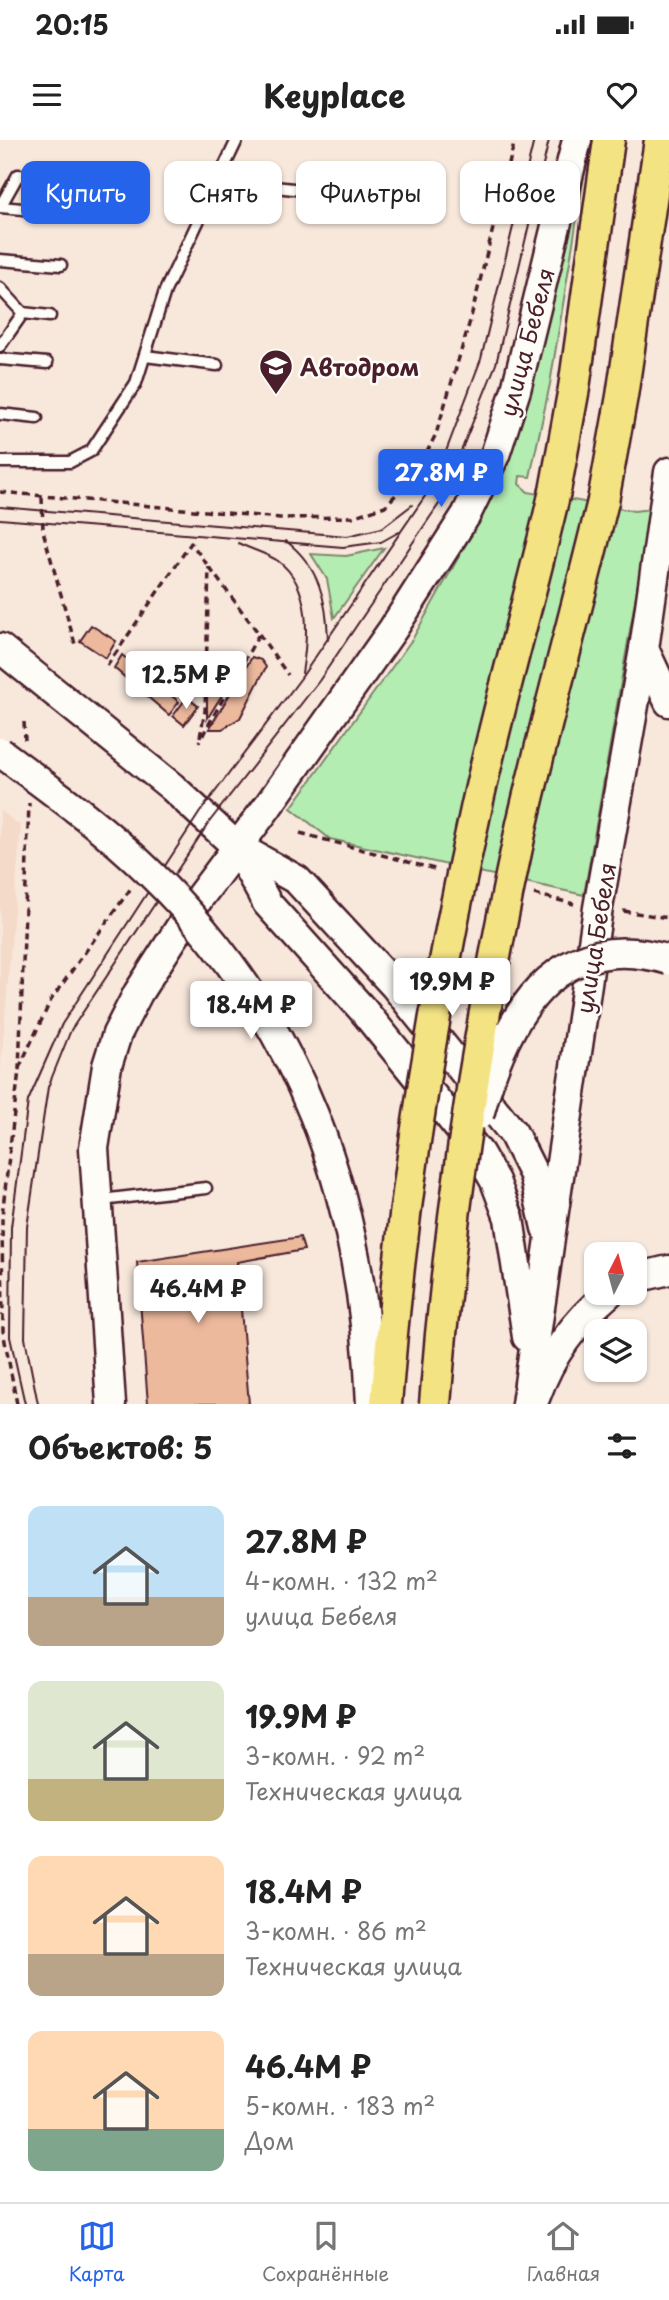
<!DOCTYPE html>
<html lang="ru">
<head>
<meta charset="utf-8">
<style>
  :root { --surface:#fff; --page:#f6f6f6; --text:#222; --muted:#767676; --line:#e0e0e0; --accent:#2563eb }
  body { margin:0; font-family:"Playpen Sans",sans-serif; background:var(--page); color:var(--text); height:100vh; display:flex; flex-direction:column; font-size:26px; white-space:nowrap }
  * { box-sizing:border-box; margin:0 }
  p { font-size:23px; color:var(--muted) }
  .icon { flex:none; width:38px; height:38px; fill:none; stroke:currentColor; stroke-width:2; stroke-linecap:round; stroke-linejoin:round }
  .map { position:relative; height:1264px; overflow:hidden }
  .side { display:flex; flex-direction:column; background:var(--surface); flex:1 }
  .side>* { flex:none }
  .top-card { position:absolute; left:21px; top:21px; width:628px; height:63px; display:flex; gap:14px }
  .needle { width:46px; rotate:6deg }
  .buttons { position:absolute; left:584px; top:1102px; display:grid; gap:14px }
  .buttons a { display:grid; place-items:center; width:63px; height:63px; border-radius:14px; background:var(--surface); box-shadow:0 2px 5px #0004; font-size:35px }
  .price { position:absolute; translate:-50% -60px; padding:0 16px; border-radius:7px; background:#fff; color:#222; font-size:23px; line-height:46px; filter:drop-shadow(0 2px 4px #0008) }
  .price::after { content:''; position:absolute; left:50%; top:42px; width:21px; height:16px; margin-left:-10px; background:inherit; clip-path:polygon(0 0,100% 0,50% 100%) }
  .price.on { background:var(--accent); color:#fff }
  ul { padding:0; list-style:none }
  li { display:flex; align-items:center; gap:21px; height:175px; padding:0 28px }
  li span { display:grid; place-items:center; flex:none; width:196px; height:140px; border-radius:14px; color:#555 }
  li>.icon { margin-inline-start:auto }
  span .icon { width:84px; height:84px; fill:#fffc; stroke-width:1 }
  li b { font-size:30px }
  h2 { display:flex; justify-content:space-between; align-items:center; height:84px; padding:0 28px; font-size:30px }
  .pill { padding:0 24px; border-radius:14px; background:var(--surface); box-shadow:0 2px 5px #0004; font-size:24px; line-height:63px }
  .pill.on { background:var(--accent); color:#fff }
  .status { display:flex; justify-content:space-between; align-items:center; height:49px; padding:0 35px; background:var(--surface); direction:ltr }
  .status svg { height:19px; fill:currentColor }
  header { display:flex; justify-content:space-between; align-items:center; height:91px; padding:0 28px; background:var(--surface); font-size:32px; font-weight:700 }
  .menu { display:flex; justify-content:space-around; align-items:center; height:98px; border-top:2px solid var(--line); background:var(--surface); font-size:19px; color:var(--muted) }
  .menu a { display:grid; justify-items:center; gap:4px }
  .menu .on { color:var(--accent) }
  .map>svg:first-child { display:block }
  .built { fill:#f4dac9 }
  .green { fill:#b4edb1; stroke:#7f866e; stroke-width:2 }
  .building { fill:#ecb99d; stroke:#4a1f2b; stroke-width:2 }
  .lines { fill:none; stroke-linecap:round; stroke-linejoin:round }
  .service-casing { stroke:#4a1f2b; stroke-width:15 }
  .secondary-casing { stroke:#4a1f2b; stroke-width:33 }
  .primary-casing { stroke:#4a1f2b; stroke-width:35 }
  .path { stroke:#4a1f2b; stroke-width:3.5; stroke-dasharray:7 5; stroke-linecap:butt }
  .service { stroke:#fdfcf7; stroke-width:10 }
  .secondary { stroke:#fdfcf7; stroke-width:28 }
  .primary { stroke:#f4e382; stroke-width:30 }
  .tram { stroke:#4a1f2b; stroke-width:2 }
  .secondary-bridge-casing { stroke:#4a1f2b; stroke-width:33; stroke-linecap:butt }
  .primary-bridge-casing { stroke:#4a1f2b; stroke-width:35; stroke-linecap:butt }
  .secondary-bridge { stroke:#fdfcf7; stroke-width:28 }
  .primary-bridge { stroke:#f4e382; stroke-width:30 }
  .labels { text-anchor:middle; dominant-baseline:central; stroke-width:5; stroke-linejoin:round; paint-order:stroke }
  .street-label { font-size:23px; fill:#4a1f2b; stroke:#fdfcf7 }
  .poi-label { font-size:23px; font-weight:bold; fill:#4a1f2b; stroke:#fdfcf7; text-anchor:start }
</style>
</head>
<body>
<div class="status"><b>20:15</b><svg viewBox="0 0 49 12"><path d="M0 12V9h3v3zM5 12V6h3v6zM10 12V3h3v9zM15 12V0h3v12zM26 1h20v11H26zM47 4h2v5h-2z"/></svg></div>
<header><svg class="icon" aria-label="menu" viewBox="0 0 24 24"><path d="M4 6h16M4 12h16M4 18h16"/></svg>Keyplace<svg class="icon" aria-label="heart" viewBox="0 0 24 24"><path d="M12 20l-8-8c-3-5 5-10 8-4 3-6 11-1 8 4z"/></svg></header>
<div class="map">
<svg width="669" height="1264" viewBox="0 0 669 1264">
  <rect width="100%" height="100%" fill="#f8e8dc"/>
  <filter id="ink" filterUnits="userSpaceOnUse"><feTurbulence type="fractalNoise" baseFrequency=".0143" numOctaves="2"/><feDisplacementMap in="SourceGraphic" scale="14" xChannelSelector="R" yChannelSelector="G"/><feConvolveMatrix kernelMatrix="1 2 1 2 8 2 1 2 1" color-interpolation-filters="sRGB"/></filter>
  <g filter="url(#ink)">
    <path class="built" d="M0,670L21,686L0,937Z"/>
    <g class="green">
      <path d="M579,41L583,42L550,244L530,337L520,336L519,344L528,352L634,371L651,369L584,755L330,699L291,668L413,498L479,381L509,318Z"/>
      <path d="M384,408L334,478L327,439L311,414L346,416Z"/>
    </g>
    <g class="building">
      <path d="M91,485L116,501L106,518L80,501Z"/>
      <path d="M122,515L147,536L143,543L153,552L159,545L179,562L169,575L114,528Z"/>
      <path d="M252,517L261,520L266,527L240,578L222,589H209Z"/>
      <path d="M207,544L222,555L207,579Z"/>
      <path d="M187,557L198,566L184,585L173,576Z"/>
      <path d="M300,1097L304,1110L237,1122L249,1264H148L137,1122Z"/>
    </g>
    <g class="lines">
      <g class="service-casing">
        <g id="service">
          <path d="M217,41L351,55"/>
          <path d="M0,67L18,35L66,39"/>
          <path d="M0,67L68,73"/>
          <path d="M0,120L61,125"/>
          <path d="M0,148L23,173L0,206"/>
          <path d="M23,173L50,176"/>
          <path d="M145,216L217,225"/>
          <path d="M0,219L47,223"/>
          <path d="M0,274L37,278"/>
          <path d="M0,322H70L91,311L136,243L165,151L237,0"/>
          <path d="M101,1060L206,1048"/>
        </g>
      </g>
      <g class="secondary-casing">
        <g id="secondary">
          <path d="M0,508L172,647L236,706L297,740L394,845L513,993L534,1035L546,1088"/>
          <path d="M644,509L669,562"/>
          <path d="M236,706L267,763L363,870L479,1013L495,1041L509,1078L527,1197"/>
          <path d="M635,1138L669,1130"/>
          <path d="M535,1258C551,1214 574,1183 609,1153"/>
          <path d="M111,1264L94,1008L107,926L117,894L138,853L199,758L268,666L393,489L466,375L495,315L516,250L577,0"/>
          <path d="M526,1264L598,768L644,509L669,332"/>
        </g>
      </g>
      <g class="primary-casing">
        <g id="primary">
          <path d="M555,351L574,248L609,0"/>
          <path d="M603,361L622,256L660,0"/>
        </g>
      </g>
      <g class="path">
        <path d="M0,352L280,378L352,377L385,366L416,334L436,294L470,181L515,0"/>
        <path d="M42,357L43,391L75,504"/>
        <path d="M259,494L288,535"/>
        <path d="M107,526L191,403L259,494L199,602"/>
        <path d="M24,582L25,600"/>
        <path d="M200,597L205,571L209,427"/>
        <path d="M300,693L438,730"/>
        <path d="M534,754L574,764"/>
        <path d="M623,771L669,778"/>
        <path d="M19,928L51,860L131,748"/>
        <path d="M17,1264L3,1191L2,1076L19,930L29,663"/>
      </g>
      <use href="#service" class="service"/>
      <use href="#secondary" class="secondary"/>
      <use href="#primary" class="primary"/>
      <g class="tram">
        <path d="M0,367L347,396L382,388L412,365"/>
        <path d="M0,379L343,407L381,402L399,392"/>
        <path d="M286,401C319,426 327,461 328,500"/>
        <path d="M238,403C250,409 266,413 278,421C312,446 308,497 302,533"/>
        <path d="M25,1264L10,1197L11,1087L28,961L62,884L200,672L301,538L434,343L481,219L534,0"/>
        <path d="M38,1264L25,1198L27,1087L48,947L71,890L210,681L319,541L441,361L496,224L549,0"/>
      </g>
      <g class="secondary-bridge-casing">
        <g id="secondary-bridge">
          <path d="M0,612C51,650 103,687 148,731C301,878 363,1056 371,1264"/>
          <path d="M479,975C504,880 553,785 669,820"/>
        </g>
      </g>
      <g class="primary-bridge-casing">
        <g id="primary-bridge">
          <path d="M386,1264C401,1065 432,869 475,674C498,566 530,459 555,351"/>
          <path d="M435,1264C450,1069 480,876 522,684C547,576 577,469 603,361"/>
        </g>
      </g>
      <use href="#secondary-bridge" class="secondary-bridge"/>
      <use href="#primary-bridge" class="primary-bridge"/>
    </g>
  </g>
  <defs>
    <g id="school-pin" transform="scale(1.75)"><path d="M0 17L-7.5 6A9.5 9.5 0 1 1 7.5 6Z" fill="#4a1f2b" stroke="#fdfcf7"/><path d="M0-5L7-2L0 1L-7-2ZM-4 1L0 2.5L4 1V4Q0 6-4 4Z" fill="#fff"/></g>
  </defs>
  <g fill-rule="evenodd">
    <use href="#school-pin" x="276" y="226"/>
  </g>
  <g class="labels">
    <g class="street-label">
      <text transform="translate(526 202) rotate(-75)">улица Бебеля</text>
      <text transform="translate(595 798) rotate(-81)">улица Бебеля</text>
    </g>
    <g class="poi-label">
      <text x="300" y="226">Автодром</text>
    </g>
  </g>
</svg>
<div class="buttons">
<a><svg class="needle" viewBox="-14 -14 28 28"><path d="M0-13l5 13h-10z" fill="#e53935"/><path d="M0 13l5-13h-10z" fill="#767676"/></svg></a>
<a><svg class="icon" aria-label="layers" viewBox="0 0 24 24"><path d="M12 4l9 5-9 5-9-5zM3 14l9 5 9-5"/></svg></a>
</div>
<b class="price on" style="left:441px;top:369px">27.8M ₽</b>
<b class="price" style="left:186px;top:571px">12.5M ₽</b>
<b class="price" style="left:452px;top:878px">19.9M ₽</b>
<b class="price" style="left:251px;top:901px">18.4M ₽</b>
<b class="price" style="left:198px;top:1185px">46.4M ₽</b>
<div class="top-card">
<a class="pill on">Купить</a>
<a class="pill">Снять</a>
<a class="pill">Фильтры</a>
<a class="pill">Новое</a>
</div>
</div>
<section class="side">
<h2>Объектов: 5<svg class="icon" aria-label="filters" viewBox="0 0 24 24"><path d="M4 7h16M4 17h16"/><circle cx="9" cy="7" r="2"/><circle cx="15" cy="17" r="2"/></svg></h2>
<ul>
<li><span style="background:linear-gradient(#bfe0f5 65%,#b9a48a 0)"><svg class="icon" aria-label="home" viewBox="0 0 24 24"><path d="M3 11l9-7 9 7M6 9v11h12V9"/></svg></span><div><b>27.8M ₽</b><p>4-комн. · 132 m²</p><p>улица Бебеля</p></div></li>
<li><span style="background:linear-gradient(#dfe7d0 70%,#c2b280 0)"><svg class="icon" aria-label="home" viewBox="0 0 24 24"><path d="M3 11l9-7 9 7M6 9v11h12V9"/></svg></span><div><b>19.9M ₽</b><p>3-комн. · 92 m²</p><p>Техническая улица</p></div></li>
<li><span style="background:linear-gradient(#ffd9b3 70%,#b9a48a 0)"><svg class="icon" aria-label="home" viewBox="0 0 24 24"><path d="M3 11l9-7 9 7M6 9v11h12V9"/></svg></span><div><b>18.4M ₽</b><p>3-комн. · 86 m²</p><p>Техническая улица</p></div></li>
<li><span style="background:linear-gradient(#ffd9b3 70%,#7fa58c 0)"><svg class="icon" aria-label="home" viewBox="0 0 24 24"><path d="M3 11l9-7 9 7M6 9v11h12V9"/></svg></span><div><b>46.4M ₽</b><p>5-комн. · 183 m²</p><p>Дом</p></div></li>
</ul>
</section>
<nav class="menu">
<a class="on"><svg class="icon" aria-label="map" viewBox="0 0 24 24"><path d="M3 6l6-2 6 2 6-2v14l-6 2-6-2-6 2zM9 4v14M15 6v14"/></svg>Карта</a>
<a><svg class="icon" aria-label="saved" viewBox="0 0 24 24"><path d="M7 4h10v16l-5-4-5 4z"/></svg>Сохранённые</a>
<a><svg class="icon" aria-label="home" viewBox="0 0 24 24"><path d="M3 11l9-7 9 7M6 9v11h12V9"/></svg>Главная</a>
</nav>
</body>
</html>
